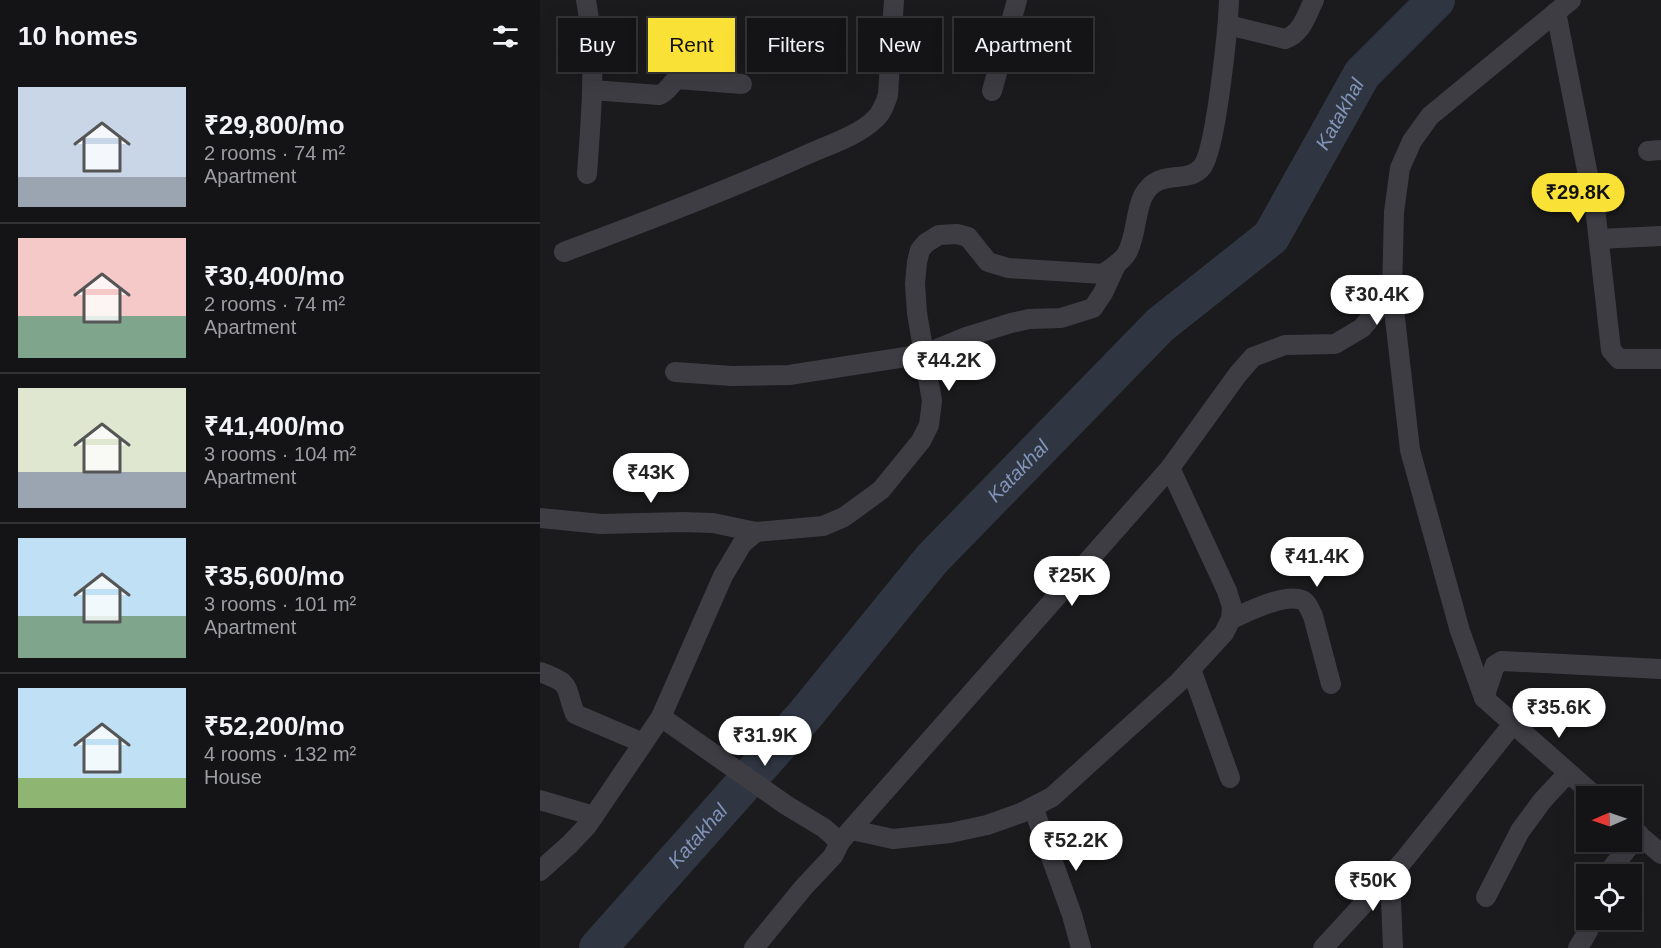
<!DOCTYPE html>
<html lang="en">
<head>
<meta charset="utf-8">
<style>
  :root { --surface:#141416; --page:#1d1d1f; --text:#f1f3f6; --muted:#9d9ea1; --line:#333335; --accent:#fae136 }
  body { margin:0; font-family:Arial,sans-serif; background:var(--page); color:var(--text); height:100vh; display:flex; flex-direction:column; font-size:22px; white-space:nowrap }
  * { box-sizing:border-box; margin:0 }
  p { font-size:20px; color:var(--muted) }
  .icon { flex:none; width:33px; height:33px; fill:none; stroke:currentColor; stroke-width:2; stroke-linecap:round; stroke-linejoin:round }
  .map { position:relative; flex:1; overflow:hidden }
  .sheet { display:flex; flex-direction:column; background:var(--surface); width:540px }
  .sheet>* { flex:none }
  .top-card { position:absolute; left:18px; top:18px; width:570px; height:54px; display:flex; gap:12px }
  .needle { width:39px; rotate:268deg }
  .controls { position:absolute; left:1036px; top:786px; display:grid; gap:12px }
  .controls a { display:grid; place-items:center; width:66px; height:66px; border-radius:0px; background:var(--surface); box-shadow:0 6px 24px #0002,0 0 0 2px var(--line); font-size:30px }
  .price { position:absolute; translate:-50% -51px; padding:0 14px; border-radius:21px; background:#fff; color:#222; font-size:20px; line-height:39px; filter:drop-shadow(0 2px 3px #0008) }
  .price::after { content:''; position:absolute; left:50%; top:36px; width:18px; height:14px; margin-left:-9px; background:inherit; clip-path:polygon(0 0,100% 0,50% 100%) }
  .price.current { background:var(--accent); color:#111 }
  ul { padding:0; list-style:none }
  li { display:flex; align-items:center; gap:18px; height:150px; padding:0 18px }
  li+li { border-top:2px solid var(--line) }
  li span { display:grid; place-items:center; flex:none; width:168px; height:120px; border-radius:0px; color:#555 }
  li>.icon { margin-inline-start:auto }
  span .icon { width:72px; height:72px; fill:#fffc; stroke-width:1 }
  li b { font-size:26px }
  h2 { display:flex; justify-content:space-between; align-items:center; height:72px; padding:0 18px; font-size:26px }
  .tag { padding:0 21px; border-radius:0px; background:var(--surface); box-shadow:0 6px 24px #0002,0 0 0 2px var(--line); font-size:21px; line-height:54px }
  .tag.current { background:var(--accent); color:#111 }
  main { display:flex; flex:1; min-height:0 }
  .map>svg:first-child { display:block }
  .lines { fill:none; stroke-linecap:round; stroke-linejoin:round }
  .river { stroke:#2f3642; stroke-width:38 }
  .minor { stroke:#3e3d44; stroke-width:20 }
  .labels { text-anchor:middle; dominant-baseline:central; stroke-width:4.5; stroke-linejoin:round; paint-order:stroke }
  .water-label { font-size:20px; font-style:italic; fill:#8394b9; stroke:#161618 }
</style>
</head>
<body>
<main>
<section class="sheet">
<h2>10 homes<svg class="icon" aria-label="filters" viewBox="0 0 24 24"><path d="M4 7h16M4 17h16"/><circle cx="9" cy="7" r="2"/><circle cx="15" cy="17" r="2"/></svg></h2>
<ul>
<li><span style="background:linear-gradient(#c9d6e8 75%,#9aa5b1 0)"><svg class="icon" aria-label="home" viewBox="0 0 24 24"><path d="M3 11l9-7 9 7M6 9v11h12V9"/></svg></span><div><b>₹29,800/mo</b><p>2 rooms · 74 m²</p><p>Apartment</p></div></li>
<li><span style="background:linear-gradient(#f6c9c9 65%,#7fa58c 0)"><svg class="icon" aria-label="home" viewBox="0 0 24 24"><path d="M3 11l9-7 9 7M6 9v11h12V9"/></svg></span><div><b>₹30,400/mo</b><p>2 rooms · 74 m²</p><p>Apartment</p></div></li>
<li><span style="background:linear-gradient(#dfe7d0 70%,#9aa5b1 0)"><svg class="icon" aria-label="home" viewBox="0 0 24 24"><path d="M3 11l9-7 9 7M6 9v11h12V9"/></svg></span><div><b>₹41,400/mo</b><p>3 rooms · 104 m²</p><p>Apartment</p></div></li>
<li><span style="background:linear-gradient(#bfe0f5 65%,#7fa58c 0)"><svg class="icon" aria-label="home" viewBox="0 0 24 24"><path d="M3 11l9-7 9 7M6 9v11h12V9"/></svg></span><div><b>₹35,600/mo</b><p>3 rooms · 101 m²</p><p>Apartment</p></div></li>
<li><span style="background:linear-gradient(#bfe0f5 75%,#8fb573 0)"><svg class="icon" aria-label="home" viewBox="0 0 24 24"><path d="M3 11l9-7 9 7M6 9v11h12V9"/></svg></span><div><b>₹52,200/mo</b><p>4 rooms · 132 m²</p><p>House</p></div></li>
</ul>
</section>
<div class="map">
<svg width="1121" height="948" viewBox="0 0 1121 948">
  <rect width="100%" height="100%" fill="#1b1b1d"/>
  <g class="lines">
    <path class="river" id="s1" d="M58,948L265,715L392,559L620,325L731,237L822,74L896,0"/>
    <g class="minor">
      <path d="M46,0C57,58 51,116 47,174"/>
      <path d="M1031,0L890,116L872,141L860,168L854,212L852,292L870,450L920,631L944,698L1055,796"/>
      <path d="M1016,12L1056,216L1071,350L1079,359H1121"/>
      <path d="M688,25L745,39C762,33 766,16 774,0"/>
      <path d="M52,90L119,95C128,92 130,84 137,79L202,84"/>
      <path d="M452,91L477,0"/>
      <path d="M1108,151L1121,150"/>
      <path d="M1059,239L1121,236"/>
      <path d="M24,252C105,222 187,191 266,155C286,146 320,135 335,119C342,113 345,104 348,95L354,0"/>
      <path d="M135,372L192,376L249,375L385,354L426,337L471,323L489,319L521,318L553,308L563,293L576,265"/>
      <path d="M0,518L61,524L143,522L173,523L216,532"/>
      <path d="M691,619C708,612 744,593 762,600C768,603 770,610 773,616L791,684"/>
      <path d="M651,669L690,778"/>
      <path d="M0,672C33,684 24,685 35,714L103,743"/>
      <path d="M944,698L955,665L962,661L1121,669"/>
      <path d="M121,717L246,805L284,828L300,842L293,856L263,888L214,948"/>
      <path d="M0,800L54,816"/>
      <path d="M493,807L532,915L541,948"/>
      <path d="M1092,829L1121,854"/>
      <path d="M312,830L353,839L410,833L447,825L481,813L512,797L638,683L684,633L691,619L692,607L687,591L630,468"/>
      <path d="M300,842L630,468L698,374L713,357L745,345L795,344L822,328L852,292"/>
      <path d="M0,871L30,844L47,826L121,717L183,576L202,544L216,532L283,526L304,517L341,490L381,441L389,425L392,401L377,313L375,283L377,262L380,250L386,243L399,235L417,234L428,237L448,262L468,268L563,274C571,268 582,262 587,253C596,237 595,213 603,196C619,166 647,186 662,167C676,150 688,28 689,0"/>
      <path d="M1067,874L1099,834"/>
      <path d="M850,876L853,948"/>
      <path d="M946,897L980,831L1002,801L1028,773"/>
      <path d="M783,948L864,860L973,724"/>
      <path d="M1038,948L1048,931L1051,920"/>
    </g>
  </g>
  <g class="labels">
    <g class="water-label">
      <text stroke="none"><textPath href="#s1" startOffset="1122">Katakhal</textPath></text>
      <text stroke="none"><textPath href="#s1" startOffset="636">Katakhal</textPath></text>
      <text stroke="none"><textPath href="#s1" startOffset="150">Katakhal</textPath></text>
    </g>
  </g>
</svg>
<div class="controls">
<a><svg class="needle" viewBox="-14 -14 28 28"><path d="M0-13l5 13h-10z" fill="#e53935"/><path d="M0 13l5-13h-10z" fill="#9d9ea1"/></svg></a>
<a><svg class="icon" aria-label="locate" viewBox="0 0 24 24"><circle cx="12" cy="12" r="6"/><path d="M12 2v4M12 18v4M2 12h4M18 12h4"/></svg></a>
</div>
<b class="price current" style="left:1038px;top:224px">₹29.8K</b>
<b class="price" style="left:837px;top:326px">₹30.4K</b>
<b class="price" style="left:409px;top:392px">₹44.2K</b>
<b class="price" style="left:111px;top:504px">₹43K</b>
<b class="price" style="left:777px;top:588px">₹41.4K</b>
<b class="price" style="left:532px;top:607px">₹25K</b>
<b class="price" style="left:1019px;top:739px">₹35.6K</b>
<b class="price" style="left:225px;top:767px">₹31.9K</b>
<b class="price" style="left:536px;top:872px">₹52.2K</b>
<b class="price" style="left:833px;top:912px">₹50K</b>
<div class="top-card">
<a class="tag">Buy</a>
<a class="tag current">Rent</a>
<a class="tag">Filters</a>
<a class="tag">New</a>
<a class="tag">Apartment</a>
</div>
</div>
</main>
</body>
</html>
